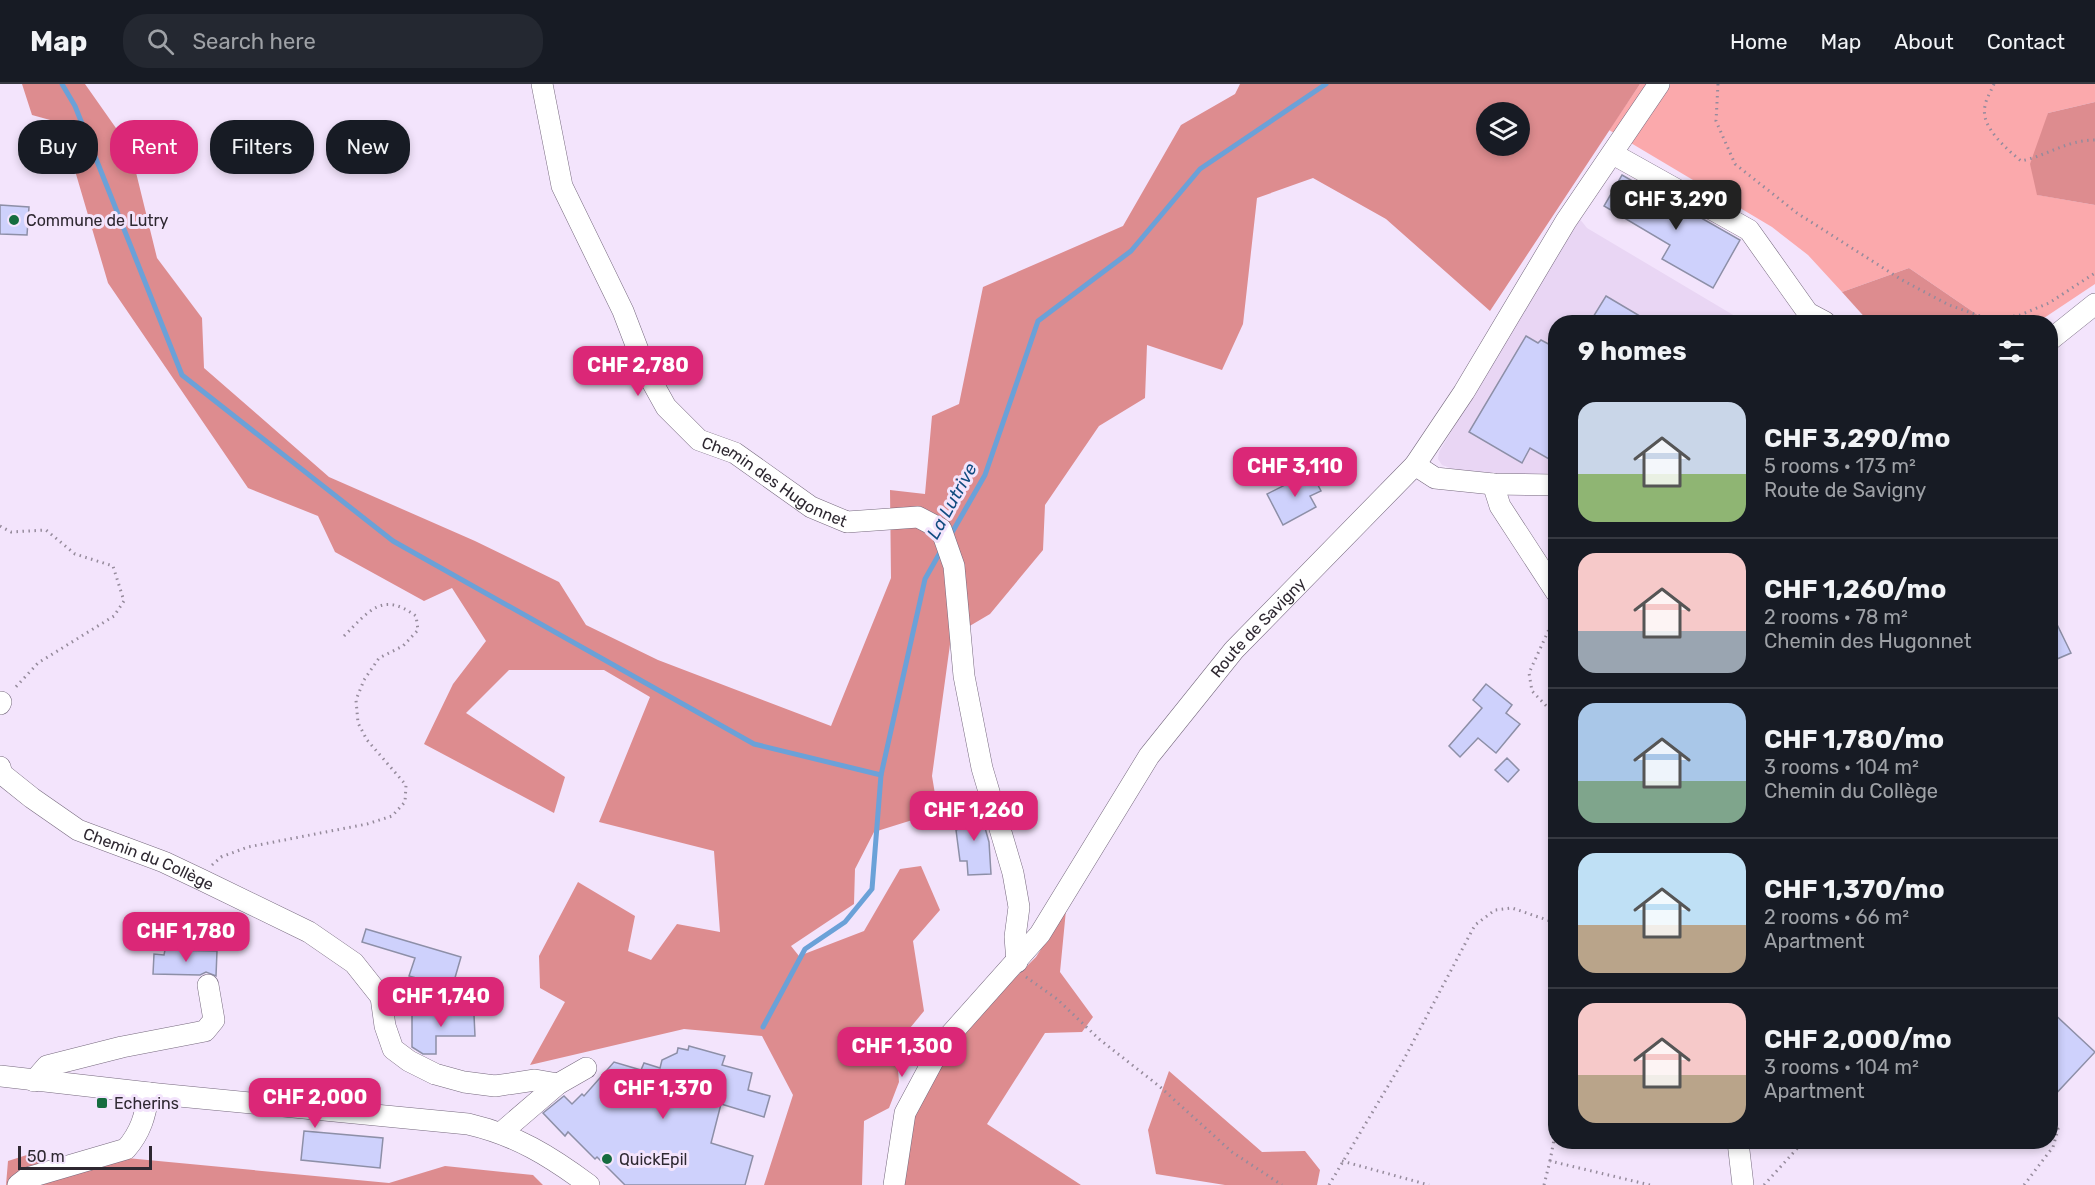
<!DOCTYPE html>
<html lang="en">
<head>
<meta charset="utf-8">
<style>
  :root { --surface:#171b24; --page:#242831; --text:#f1f3f6; --muted:#9ea1a6; --line:#363941; --accent:#db2777 }
  body { margin:0; font-family:Rubik,sans-serif; background:var(--page); color:var(--text); height:100vh; display:flex; flex-direction:column; font-size:22px; white-space:nowrap }
  * { box-sizing:border-box; margin:0 }
  p { font-size:20px; color:var(--muted) }
  .icon { flex:none; width:33px; height:33px; fill:none; stroke:currentColor; stroke-width:2; stroke-linecap:round; stroke-linejoin:round }
  .map { position:relative; flex:1; overflow:hidden }
  .details { position:absolute; left:1548px; top:231px; width:510px; height:834px; display:flex; flex-direction:column; background:var(--surface); border-radius:24px; box-shadow:0 3px 9px #0003 }
  .details>* { flex:none }
  .top-card { position:absolute; left:18px; top:36px; width:570px; height:54px; display:flex; gap:12px }
  .controls { position:absolute; left:1476px; top:18px; display:grid; gap:12px }
  .controls a { display:grid; place-items:center; width:54px; height:54px; border-radius:50%; background:var(--surface); box-shadow:0 3px 9px #0003; font-size:30px }
  .scale { position:absolute; left:18px; bottom:15px; width:134px; box-sizing:border-box; padding-left:6px; border:3px solid #2e2831; border-top:0; font-size:16px; line-height:21px; white-space:nowrap; color:#2e2831; -webkit-text-stroke:4px #f3e4fc; paint-order:stroke }
  .price { position:absolute; translate:-50% -51px; padding:0 14px; border-radius:12px; background:var(--accent); color:#fff; font-size:20px; line-height:39px; filter:drop-shadow(0 2px 3px #0008) }
  .price::after { content:''; position:absolute; left:50%; top:36px; width:18px; height:14px; margin-left:-9px; background:inherit; clip-path:polygon(0 0,100% 0,50% 100%) }
  .price.on { background:#222; color:#fff }
  ul { padding:0; list-style:none }
  li { display:flex; align-items:center; gap:18px; height:150px; padding:0 30px }
  li+li { border-top:2px solid var(--line) }
  li span { display:grid; place-items:center; flex:none; width:168px; height:120px; border-radius:18px; color:#555 }
  li>.icon { margin-inline-start:auto }
  span .icon { width:72px; height:72px; fill:#fffc; stroke-width:1 }
  li b { font-size:26px }
  h2 { display:flex; justify-content:space-between; align-items:center; height:72px; padding:0 30px; font-size:26px }
  .pill { padding:0 21px; border-radius:24px; background:var(--surface); box-shadow:0 3px 9px #0003; font-size:21px; line-height:54px }
  .pill.on { background:var(--accent); color:#fff }
  header { display:flex; align-items:center; gap:36px; box-sizing:border-box; height:84px; padding:0 30px; background:var(--surface); border-bottom:2px solid var(--line) }
  header strong { font-size:28px }
  nav { display:flex; gap:33px; margin-inline-start:auto; font-size:21px }
  .search { width:420px; height:54px; background:var(--page); display:flex; align-items:center; gap:15px; box-sizing:border-box; padding:0 21px; border-radius:24px; color:var(--muted); font-size:22px }
  .map>svg:first-child { display:block }
  .built { fill:#e9d6f4 }
  .green { fill:#fba9ac }
  .forest { fill:#dd8c8f; fill-rule:evenodd }
  .lines { fill:none; stroke-linecap:round; stroke-linejoin:round }
  .stream { stroke:#6ba1d8; stroke-width:5 }
  .building { fill:#ced1fc; stroke:#8d8fa7; stroke-width:1.5 }
  .minor-casing { stroke:#76697e; stroke-width:22 }
  .path { stroke:#968b9c; stroke-width:3; stroke-dasharray:1.5 4.5; stroke-linecap:butt }
  .minor { stroke:#fff; stroke-width:21 }
  .poi-dot { fill:#156c3f; stroke:#f3e4fc; stroke-width:2 }
  .labels { text-anchor:middle; dominant-baseline:central; stroke-width:6; stroke-linejoin:round; paint-order:stroke }
  .poi-label { font-size:16px; fill:#2e2831; stroke:#f3e4fc; text-anchor:start }
  .street-label { font-size:16px; fill:#2e2831; stroke:#f3e4fc }
  .water-label { font-size:18px; font-style:italic; fill:#124c80; stroke:#f3e4fc }
</style>
</head>
<body>
<header>
<strong>Map</strong>
<div class="search"><svg class="icon" aria-label="search" viewBox="0 0 24 24"><circle cx="10" cy="10" r="6"/><path d="M15 15l6 6"/></svg>Search here</div>
<nav><a>Home</a><a>Map</a><a>About</a><a>Contact</a></nav>
</header>
<div class="map">
<svg width="2095" height="1101" viewBox="0 0 2095 1101">
  <rect width="100%" height="100%" fill="#f3e4fc"/>
  <path class="built" d="M1579,134L1587,144L1745,238H1556L1555,389L1510,390L1456,386L1442,381L1438,375L1439,368Z"/>
  <path class="green" d="M1640,0H2095V18L2048,29L2038,111L2095,121V200L2038,238H1988L1909,184L1842,208L1808,171L1772,143L1609,46Z"/>
  <g class="forest">
    <path d="M22,0H85L130,64L157,174L202,234L204,284L329,393L475,457L559,498L586,541L658,576L831,642L891,494L890,406L925,410L932,332L959,320L983,203L1123,142L1181,41L1235,10L1240,0H1640L1490,227L1386,135L1313,94L1257,114L1243,240L1222,286L1147,261L1145,314L1099,342L1045,421L1043,466L990,530L951,553L932,692L938,728L874,748L855,785L854,820L791,862L799,872L864,847L900,785L921,782L940,826L913,857L924,927L896,961L899,998L889,1024L864,1037L862,1101H764L793,1011L762,952L684,945L530,981L565,918L540,904L539,872L578,798L635,832L628,867L651,876L677,840L720,848L714,767L599,738L650,613L604,586H509L466,629L565,693L554,729L424,660L453,600L486,557L452,504L424,517L335,468L318,432L248,404L108,199L61,39L32,31ZM1486,28H1520V62H1486Z"/>
    <path d="M2095,18V121L2037,111L2030,80L2048,29Z"/>
    <path d="M1909,184L1988,238H1869L1842,208Z"/>
    <path d="M1066,826L1060,888L1093,933L1082,948L1045,949L987,1040L1081,1101H904L912,1029L958,951L1036,873Z"/>
    <path d="M1169,987L1262,1068L1305,1067L1320,1086L1317,1101H1225L1156,1090L1148,1046Z"/>
    <path d="M33,1069L52,1091L116,1073L389,1099L445,1082L533,1091L543,1101H6L8,1077Z"/>
  </g>
  <g class="lines">
    <g class="stream">
      <path d="M62,0L75,22L182,291L393,457L754,660L881,691"/>
      <path d="M950,452L985,391L1038,237L1131,167L1200,85L1326,0"/>
      <path d="M763,943L805,865L845,838L872,805L881,691L925,495L942,465"/>
    </g>
  </g>
  <g class="building">
    <path d="M1622,91L1688,129L1689,127L1740,156L1713,204L1662,175L1670,161L1604,122Z"/>
    <path d="M0,121L29,123L27,151L0,150Z"/>
    <path d="M1606,212L1650,238H1590Z"/>
    <path d="M1526,252L1538,259L1541,256L1556,264V379L1530,364L1522,379L1469,348Z"/>
    <path d="M1311,388L1321,407L1310,412L1316,423L1283,441L1267,410Z"/>
    <path d="M2050,526L2071,569L2050,578Z"/>
    <path d="M1486,600L1512,621L1506,629L1520,640L1496,669L1478,654L1460,673L1449,662L1482,624L1473,616Z"/>
    <path d="M1507,674L1519,686L1508,698L1495,686Z"/>
    <path d="M976,712L989,758L991,790L968,791L967,777H960L956,746L966,742L964,732Z"/>
    <path d="M366,845L461,873L452,904L409,892L415,874L362,858Z"/>
    <path d="M165,866L217,867L216,892L206,888L200,891L153,890L154,870L164,871Z"/>
    <path d="M450,917L465,921L462,931H474L475,952H436V970H423L412,963V931H447Z"/>
    <path d="M2050,926L2095,968L2050,1016Z"/>
    <path d="M689,962L725,972L722,981L752,989L748,1006L770,1012L764,1033L721,1020L711,1059L753,1072L745,1101H625L597,1073L595,1075L568,1048L565,1052L543,1029L564,1012L572,1020L582,1010L584,1012L614,978L641,986L644,979L660,984L662,976L677,969L678,964L688,966Z"/>
    <path d="M304,1047L383,1054L380,1084L301,1076Z"/>
  </g>
  <g class="lines">
    <g class="minor-casing">
      <g id="minor">
        <path id="s1" d="M542,0L562,102L623,227L646,287L666,323L699,356L735,369L811,423L847,438L918,433L941,445L954,482L964,592L982,684L1013,789L1019,823L1015,853L1017,878"/>
        <path d="M1613,70L1749,146L1808,229L1825,238"/>
        <path d="M2050,256L2095,220"/>
        <path d="M1415,381L1435,394L1493,400L1556,401"/>
        <path d="M1493,400L1500,422L1556,508"/>
        <path d="M0,620L1,618"/>
        <path id="s2" d="M0,683L2,690L32,714L78,746L164,778L202,796L309,848L354,879L381,913L385,942L393,965L409,977L435,990L464,998L495,1002L535,996L558,1000"/>
        <path d="M0,992L158,1010L468,1040C516,1051 550,1072 589,1101"/>
        <path d="M34,997L47,982L122,963L205,947L214,936L208,901"/>
        <path d="M502,1048L558,1000L586,984"/>
        <path d="M1738,1058L1743,1101"/>
        <path d="M18,1101L27,1094L126,1065C141,1048 145,1032 149,1009"/>
        <path id="s3" d="M894,1101L905,1029L942,960L1040,850L1149,672L1234,566L1415,381L1464,308L1566,137L1659,0"/>
      </g>
    </g>
    <g class="path">
      <path d="M1718,0L1716,37L1735,80L1797,129L1902,196L1949,221L1991,236L2020,231L2049,219L2095,189"/>
      <path d="M1994,0C1991,7 1986,15 1985,22C1980,43 2007,65 2021,77C2046,72 2067,56 2095,56"/>
      <path d="M0,442L11,448L46,446L75,470L113,482L124,517L114,532L38,579L13,606"/>
      <path d="M1556,530L1529,589L1532,607L1556,632"/>
      <path d="M212,781L221,773L248,763L367,740L392,732L405,718L406,701L367,656L358,639L356,616L364,596L379,574L403,562L418,546L416,532C382,507 369,527 344,552"/>
      <path d="M1026,893L1057,915L1099,955L1159,1002L1232,1068L1282,1101"/>
      <path d="M1342,1077L1429,1101"/>
      <path d="M1550,1077L1556,1045"/>
      <path d="M1329,1101L1403,977L1475,841L1495,826L1512,824L1556,839"/>
      <path d="M1544,1101L1550,1077L1650,1101"/>
      <path d="M1764,1101L1803,1058"/>
      <path d="M2024,1101L2053,1063L2058,1045L2050,1027"/>
    </g>
    <use href="#minor" class="minor"/>
  </g>
  <g class="poi-dot">
    <circle cx="14" cy="136" r="6"/>
    <rect x="96" y="1013" width="12" height="12" rx="3"/>
    <circle cx="607" cy="1075" r="6"/>
  </g>
  <g class="labels">
    <g class="poi-label">
      <text x="26" y="136">Commune de Lutry</text>
      <text x="114" y="1019">Echerins</text>
      <text x="619" y="1075">QuickEpil</text>
    </g>
    <g class="street-label">
      <text stroke="none"><textPath href="#s1" startOffset="482">Chemin des Hugonnet</textPath></text>
      <text stroke="none"><textPath href="#s3" startOffset="676">Route de Savigny</textPath></text>
      <text stroke="none"><textPath href="#s2" startOffset="178">Chemin du Collège</textPath></text>
    </g>
    <g class="water-label">
      <text transform="translate(952 417) rotate(-61)">La Lutrive</text>
    </g>
  </g>
</svg>
<div class="controls">
<a><svg class="icon" aria-label="layers" viewBox="0 0 24 24"><path d="M12 4l9 5-9 5-9-5zM3 14l9 5 9-5"/></svg></a>
</div>
<div class="scale">50 m</div>
<b class="price on" style="left:1676px;top:147px">CHF 3,290</b>
<b class="price" style="left:638px;top:313px">CHF 2,780</b>
<b class="price" style="left:1295px;top:414px">CHF 3,110</b>
<b class="price" style="left:974px;top:758px">CHF 1,260</b>
<b class="price" style="left:186px;top:879px">CHF 1,780</b>
<b class="price" style="left:441px;top:944px">CHF 1,740</b>
<b class="price" style="left:902px;top:994px">CHF 1,300</b>
<b class="price" style="left:663px;top:1036px">CHF 1,370</b>
<b class="price" style="left:315px;top:1045px">CHF 2,000</b>
<div class="top-card">
<a class="pill">Buy</a>
<a class="pill on">Rent</a>
<a class="pill">Filters</a>
<a class="pill">New</a>
</div>
<section class="details">
<h2>9 homes<svg class="icon" aria-label="filters" viewBox="0 0 24 24"><path d="M4 7h16M4 17h16"/><circle cx="9" cy="7" r="2"/><circle cx="15" cy="17" r="2"/></svg></h2>
<ul>
<li><span style="background:linear-gradient(#c9d6e8 60%,#8fb573 0)"><svg class="icon" aria-label="home" viewBox="0 0 24 24"><path d="M3 11l9-7 9 7M6 9v11h12V9"/></svg></span><div><b>CHF 3,290/mo</b><p>5 rooms · 173 m²</p><p>Route de Savigny</p></div></li>
<li><span style="background:linear-gradient(#f6c9c9 65%,#9aa5b1 0)"><svg class="icon" aria-label="home" viewBox="0 0 24 24"><path d="M3 11l9-7 9 7M6 9v11h12V9"/></svg></span><div><b>CHF 1,260/mo</b><p>2 rooms · 78 m²</p><p>Chemin des Hugonnet</p></div></li>
<li><span style="background:linear-gradient(#a9c7e8 65%,#7fa58c 0)"><svg class="icon" aria-label="home" viewBox="0 0 24 24"><path d="M3 11l9-7 9 7M6 9v11h12V9"/></svg></span><div><b>CHF 1,780/mo</b><p>3 rooms · 104 m²</p><p>Chemin du Collège</p></div></li>
<li><span style="background:linear-gradient(#bfe0f5 60%,#b9a48a 0)"><svg class="icon" aria-label="home" viewBox="0 0 24 24"><path d="M3 11l9-7 9 7M6 9v11h12V9"/></svg></span><div><b>CHF 1,370/mo</b><p>2 rooms · 66 m²</p><p>Apartment</p></div></li>
<li><span style="background:linear-gradient(#f6c9c9 60%,#b9a48a 0)"><svg class="icon" aria-label="home" viewBox="0 0 24 24"><path d="M3 11l9-7 9 7M6 9v11h12V9"/></svg></span><div><b>CHF 2,000/mo</b><p>3 rooms · 104 m²</p><p>Apartment</p></div></li>
</ul>
</section>
</div>
</body>
</html>
